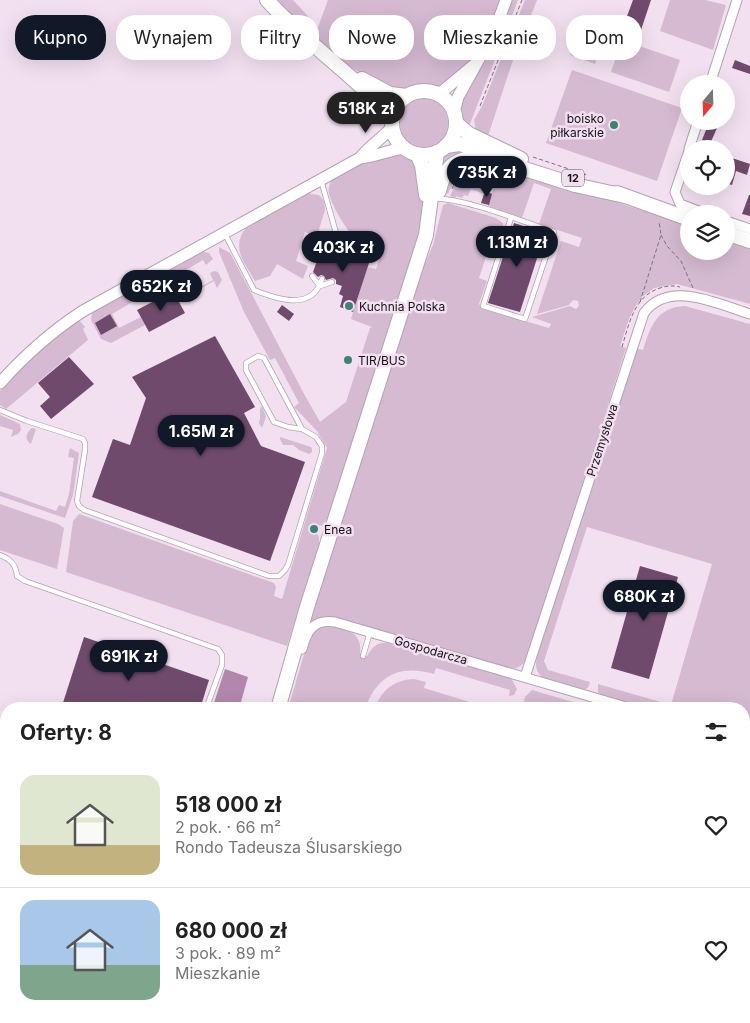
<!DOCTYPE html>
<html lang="pl">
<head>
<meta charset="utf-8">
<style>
  :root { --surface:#fff; --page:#f6f6f6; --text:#222; --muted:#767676; --line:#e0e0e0; --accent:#111827 }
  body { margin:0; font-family:Inter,sans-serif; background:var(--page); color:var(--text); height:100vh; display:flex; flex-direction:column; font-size:19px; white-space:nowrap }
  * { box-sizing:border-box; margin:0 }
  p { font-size:16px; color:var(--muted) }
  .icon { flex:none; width:28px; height:28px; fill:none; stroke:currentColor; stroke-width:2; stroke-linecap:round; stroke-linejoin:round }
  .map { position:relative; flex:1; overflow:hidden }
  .drawer { position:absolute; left:0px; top:702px; width:750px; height:321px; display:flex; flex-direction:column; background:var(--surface); border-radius:20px 20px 0 0; box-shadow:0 5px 20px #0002 }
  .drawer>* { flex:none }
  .banner { position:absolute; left:15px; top:15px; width:720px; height:45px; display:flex; gap:10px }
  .needle { width:32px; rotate:199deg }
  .buttons { position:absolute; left:680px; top:75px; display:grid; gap:10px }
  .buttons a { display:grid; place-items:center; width:55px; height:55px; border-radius:50%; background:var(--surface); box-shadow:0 5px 20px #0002; font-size:25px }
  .price { position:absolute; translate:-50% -42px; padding:0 11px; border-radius:18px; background:var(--accent); color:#fff; font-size:16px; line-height:32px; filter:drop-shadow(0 1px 2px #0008) }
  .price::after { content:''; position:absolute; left:50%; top:30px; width:15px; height:11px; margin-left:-8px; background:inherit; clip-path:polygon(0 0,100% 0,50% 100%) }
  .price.on { background:#222; color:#fff }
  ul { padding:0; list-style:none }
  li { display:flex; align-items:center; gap:15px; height:125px; padding:0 20px }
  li+li { border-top:1px solid var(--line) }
  li span { display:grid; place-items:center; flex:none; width:140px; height:100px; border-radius:15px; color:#555 }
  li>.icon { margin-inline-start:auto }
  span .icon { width:60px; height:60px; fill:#fffc; stroke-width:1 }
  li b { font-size:21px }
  h2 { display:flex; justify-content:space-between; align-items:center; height:60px; padding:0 20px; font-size:21px }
  .tag { padding:0 18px; border-radius:20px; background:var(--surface); box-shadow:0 5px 20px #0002; font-size:18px; line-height:45px }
  .tag.on { background:var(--accent); color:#fff }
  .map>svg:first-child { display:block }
  .green { fill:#d5bad2 }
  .water { fill:#b187ad }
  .building { fill:#6f4a6c }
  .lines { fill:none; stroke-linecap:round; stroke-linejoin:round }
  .service-casing { stroke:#b3a2b1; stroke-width:6 }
  .minor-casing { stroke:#b3a2b1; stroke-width:11 }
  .tertiary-casing { stroke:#b3a2b1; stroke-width:13 }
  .primary-casing { stroke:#b3a2b1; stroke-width:16 }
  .path { stroke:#7d727c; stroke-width:1; stroke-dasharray:4 2.5; stroke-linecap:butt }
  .service { stroke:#fff; stroke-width:4.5 }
  .minor { stroke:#fff; stroke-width:9 }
  .tertiary { stroke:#fff; stroke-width:11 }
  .primary { stroke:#fff; stroke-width:14 }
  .poi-dot { fill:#3e8275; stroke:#f2e0f0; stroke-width:2 }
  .labels { text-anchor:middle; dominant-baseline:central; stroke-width:5; stroke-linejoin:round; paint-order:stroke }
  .shield { fill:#f2e0f0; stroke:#594f57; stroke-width:1 }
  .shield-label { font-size:11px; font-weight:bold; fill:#171116 }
  .poi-label { font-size:12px; fill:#171116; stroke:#f2e0f0; text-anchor:start }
  .street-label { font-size:12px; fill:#171116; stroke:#f2e0f0 }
</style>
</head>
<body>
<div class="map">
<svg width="750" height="1023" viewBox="0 0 750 1023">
  <rect width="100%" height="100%" fill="#f2e0f0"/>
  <g class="green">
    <path d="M278,0H293L318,27L328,0H503L486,38L476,54L466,65L439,87L421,86L403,92L386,89L341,61L315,40Z"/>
    <path d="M512,0H518L468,129L461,120L459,112L461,98L485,61Z"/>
    <path d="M525,0H537L513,60L488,136L476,131L474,120L482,106Z"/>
    <path d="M670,0H705L726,5L713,50L660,31Z"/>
    <path d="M580,25L605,33L595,64L570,55Z"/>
    <path d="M622,40L680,60L669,92L611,72Z"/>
    <path d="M572,70L682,108L657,181L546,143Z"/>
    <circle cx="424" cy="123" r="24"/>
    <path d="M461,148L460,156L442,172L443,154L445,151Z"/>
    <path d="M405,152L415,160L424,197V222L330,513L323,526L311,524L309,531L317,534L319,537V544L287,646L66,572L73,521L79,514L274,583L276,587L274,596L282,599L327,448L317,431L294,407L299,403L275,358L270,360L244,312L219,252V247L230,253L235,262L303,392L320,422L346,402L370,328L372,327L351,319L367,267L376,269L380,256L370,253L372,247L360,243L358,247C349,229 335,215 329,194C328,189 329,183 333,179C341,170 366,159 378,157C386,154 396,154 405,152Z"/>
    <path d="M475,159L568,186L689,226V251H726V239L750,247V304L677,284L654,288L642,297L635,307L629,319L620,346L626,348L527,658C522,666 519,669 509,668L331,617L319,618L307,623L420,275L433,245L443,205L448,203L496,218L503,223V231L499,244L491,242L479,278L487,281L479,304L484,309L549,328L551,324L532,317L570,306L576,309L579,306L578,301L573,300L569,305L537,314L561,241L579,247L582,238L539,224L551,189L534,183L522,218L488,206L494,187L489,185L487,192L484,194L471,189L468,196L464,195L462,198L456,196L455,198L450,196L463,168L466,167L468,161Z"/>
    <path d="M462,164L448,194L445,191L444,183Z"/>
    <path d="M305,193L319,195L324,201L325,210L317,236L305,232L296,261L308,266L303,279L277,264L270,276L255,281C242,259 230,246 249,224Z"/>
    <path d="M199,251L209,253L213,259L206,265L203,260L112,314L119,328L141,317L145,325L111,343L101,339L91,320L92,313C106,304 120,293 135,286C159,275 179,269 199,251Z"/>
    <path d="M214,271L218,272L222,280L217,288L214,281L184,298L183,297L213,280L210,273Z"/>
    <path d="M685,306L750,324V739L744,737V709H646L603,696L598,692V684L671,705L712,564L587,527L544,661L548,670L590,682C589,687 587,690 581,690C562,684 530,684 537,657L635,348L643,350C650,328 656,307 685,306Z"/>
    <path d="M79,320L85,327L83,329L88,340L6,409L0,405V391L20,367L51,339Z"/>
    <path d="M262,406L266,417L262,428L259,423L260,418V409Z"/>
    <path d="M0,415L20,424L21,430L18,434L11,437L13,430L0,426Z"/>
    <path d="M32,428L36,429L31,444C24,440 26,432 32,428Z"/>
    <path d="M280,437L311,447L312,449V452L309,454L299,450L293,445H283L280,439Z"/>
    <path d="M70,448L79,453L73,495L65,518L0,496V491L56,511L59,505L65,507L69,494L74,458L68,457Z"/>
    <path d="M0,504L58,524L64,528L57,569L0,550Z"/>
    <path d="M324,626C343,627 363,631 360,653L367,656C372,648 376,642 386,643L511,678L517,689L514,695L509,696L510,690L436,668L434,674C400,664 377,675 365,709H288L309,637L318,628Z"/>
    <path d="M414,679L426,682L424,688L492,709H375C381,690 394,680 414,679Z"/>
    <path d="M532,690L597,709H522L525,697Z"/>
    <path d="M744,889L750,890V950L744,953Z"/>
    <path d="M750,983V1021L748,1023H711L692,1018H744V1005Z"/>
    <path d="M194,1018H270L268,1023H192Z"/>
    <path d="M630,1018H662L666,1020L665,1023H644V1021Z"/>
  </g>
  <path class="water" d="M225,669L248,677L239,709H212Z"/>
  <g class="building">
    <path d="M633,0H651L640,33L623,27Z"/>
    <path d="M735,60L750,66V74L732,68Z"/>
    <path d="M708,125L717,128L710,144L702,140Z"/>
    <path d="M732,158L750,164L747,175L736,171L732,185L726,183V176Z"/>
    <path d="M485,191L492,194L489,205L481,203Z"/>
    <path d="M749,195H750V216L742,214Z"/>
    <path d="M514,223L545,233L520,312L488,303Z"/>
    <path d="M327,245L330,250L336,247L342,254L346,252L370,260L353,312L340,307L343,296L339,294L342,286L336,284V280L333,278L326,280L324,276L321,275L318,277L313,272L322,247Z"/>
    <path d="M173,291L185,313L149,332L137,310Z"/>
    <path d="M282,305L294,314L289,321L277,312Z"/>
    <path d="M110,314L117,326L101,335L95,323Z"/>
    <path d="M215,336L255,407L244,413L261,446L305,462L270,561L92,497L113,439L130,445L146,398L132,377Z"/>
    <path d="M69,357L94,384L51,419L40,406L50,397L38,383Z"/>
    <path d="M640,566L678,577L649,679L611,668Z"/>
    <path d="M84,637L209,680L200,709H61Z"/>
  </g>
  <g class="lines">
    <g class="service-casing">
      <g id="service">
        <path d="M321,180L336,233L332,246"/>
        <path d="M433,198C471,200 518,220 554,232L525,319L483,306L511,218"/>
        <path d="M225,234L254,290C277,299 312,312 322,279"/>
        <path d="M323,243L336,233L343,250"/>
        <path d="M312,276L320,286L332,282"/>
        <path d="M0,410L27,421L83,439L85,443V450L77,501L79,506L84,510L269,576H279L285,570L288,565L322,453V446L316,437L302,429L264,358L258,356L246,363V370L274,422L288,427L302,429"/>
        <path d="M0,555C11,559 16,565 17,576L25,581L218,649L222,655V665L206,709"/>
        <path d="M363,656L370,632"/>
      </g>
    </g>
    <g class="minor-casing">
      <g id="minor">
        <path d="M710,84L737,0"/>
        <path d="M689,149L698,121"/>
        <path d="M689,151L675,192L680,204L706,214"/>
        <path d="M726,221L750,229"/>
        <path d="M302,649C307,630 314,619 335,622L633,709"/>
        <path d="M525,677L644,313C669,279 718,304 750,314"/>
        <path d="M744,741L750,743"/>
        <path d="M0,868L6,869"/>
        <path d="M676,1018L695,1023"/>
      </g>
    </g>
    <g class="tertiary-casing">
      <g id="tertiary">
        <path d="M438,95L474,65"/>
        <path d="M454,112L458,97L495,30L506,0"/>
        <path d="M360,158C375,157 389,150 404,148"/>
        <path d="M0,383C25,355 52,331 83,311L360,158C369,146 383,138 392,127"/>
      </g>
    </g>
    <g class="primary-casing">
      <g id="primary">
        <path d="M267,0C306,43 353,75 393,117"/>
        <path d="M362,79L390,94L407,96"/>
        <circle cx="424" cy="123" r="32"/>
        <path d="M456,123L469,134L521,159"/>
        <path d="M446,146L459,144L489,152"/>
        <path d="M417,154L422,165L426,195"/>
        <path d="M439,191C445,163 460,156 487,157L575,185L625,196"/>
        <path d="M617,193L689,219"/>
        <path d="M726,233L750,241"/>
        <path d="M278,709L307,607L426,235L437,152"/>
        <path d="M187,1023L189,1018"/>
      </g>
    </g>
    <g class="path">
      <path d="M480,106L522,0"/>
      <path d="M533,157L587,175"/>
      <path d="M452,189L458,176"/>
      <path d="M661,235L667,246L681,261L693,288"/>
      <path d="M640,302L661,235L659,221"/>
      <path d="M622,347C629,324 634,296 660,288C667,286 673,285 680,287"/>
    </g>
    <use href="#service" class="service"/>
    <use href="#minor" class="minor"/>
    <use href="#tertiary" class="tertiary"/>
    <use href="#primary" class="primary"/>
  </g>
  <g class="poi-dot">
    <circle cx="614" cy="125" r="5"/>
    <circle cx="349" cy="306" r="5"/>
    <circle cx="348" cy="360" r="5"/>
    <circle cx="314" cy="529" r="5"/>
  </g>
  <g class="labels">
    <rect class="shield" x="562" y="169.5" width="22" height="17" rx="4"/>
    <g class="shield-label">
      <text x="573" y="178">12</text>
    </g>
    <g class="poi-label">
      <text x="604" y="118" text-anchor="end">boisko<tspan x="604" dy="14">piłkarskie</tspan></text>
      <text x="359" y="306">Kuchnia Polska</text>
      <text x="358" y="360">TIR/BUS</text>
      <text x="324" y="529">Enea</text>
    </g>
    <g class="street-label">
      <text transform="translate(602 440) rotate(-72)">Przemysłowa</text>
      <text transform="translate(431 650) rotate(16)">Gospodarcza</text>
    </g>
  </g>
</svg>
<div class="buttons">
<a><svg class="needle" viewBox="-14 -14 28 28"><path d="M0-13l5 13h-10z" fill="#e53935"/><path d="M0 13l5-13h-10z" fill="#767676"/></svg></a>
<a><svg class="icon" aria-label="locate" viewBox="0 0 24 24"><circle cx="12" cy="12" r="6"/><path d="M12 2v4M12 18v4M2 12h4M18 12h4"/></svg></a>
<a><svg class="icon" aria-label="layers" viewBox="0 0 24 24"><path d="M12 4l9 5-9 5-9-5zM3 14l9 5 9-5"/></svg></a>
</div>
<b class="price on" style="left:366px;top:134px">518K zł</b>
<b class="price" style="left:487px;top:198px">735K zł</b>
<b class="price" style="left:517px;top:268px">1.13M zł</b>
<b class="price" style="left:343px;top:273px">403K zł</b>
<b class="price" style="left:161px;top:312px">652K zł</b>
<b class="price" style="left:201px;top:457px">1.65M zł</b>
<b class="price" style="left:644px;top:622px">680K zł</b>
<b class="price" style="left:129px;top:682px">691K zł</b>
<div class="banner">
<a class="tag on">Kupno</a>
<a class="tag">Wynajem</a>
<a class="tag">Filtry</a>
<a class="tag">Nowe</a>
<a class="tag">Mieszkanie</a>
<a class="tag">Dom</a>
</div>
<section class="drawer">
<h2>Oferty: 8<svg class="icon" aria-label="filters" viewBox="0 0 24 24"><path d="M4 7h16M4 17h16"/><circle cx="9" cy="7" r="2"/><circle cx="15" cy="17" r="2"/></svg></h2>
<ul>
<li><span style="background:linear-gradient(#dfe7d0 70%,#c2b280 0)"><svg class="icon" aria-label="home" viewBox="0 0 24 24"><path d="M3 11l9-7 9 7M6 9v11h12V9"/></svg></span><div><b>518 000 zł</b><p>2 pok. · 66 m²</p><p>Rondo Tadeusza Ślusarskiego</p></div><svg class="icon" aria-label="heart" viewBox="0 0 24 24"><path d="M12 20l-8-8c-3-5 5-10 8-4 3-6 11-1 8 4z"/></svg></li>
<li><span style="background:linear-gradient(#a9c7e8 65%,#7fa58c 0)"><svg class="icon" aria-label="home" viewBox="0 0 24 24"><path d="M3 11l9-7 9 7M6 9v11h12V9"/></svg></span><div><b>680 000 zł</b><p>3 pok. · 89 m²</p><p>Mieszkanie</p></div><svg class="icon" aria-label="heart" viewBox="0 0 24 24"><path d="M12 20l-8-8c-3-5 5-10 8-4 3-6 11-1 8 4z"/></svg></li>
</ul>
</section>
</div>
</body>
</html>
